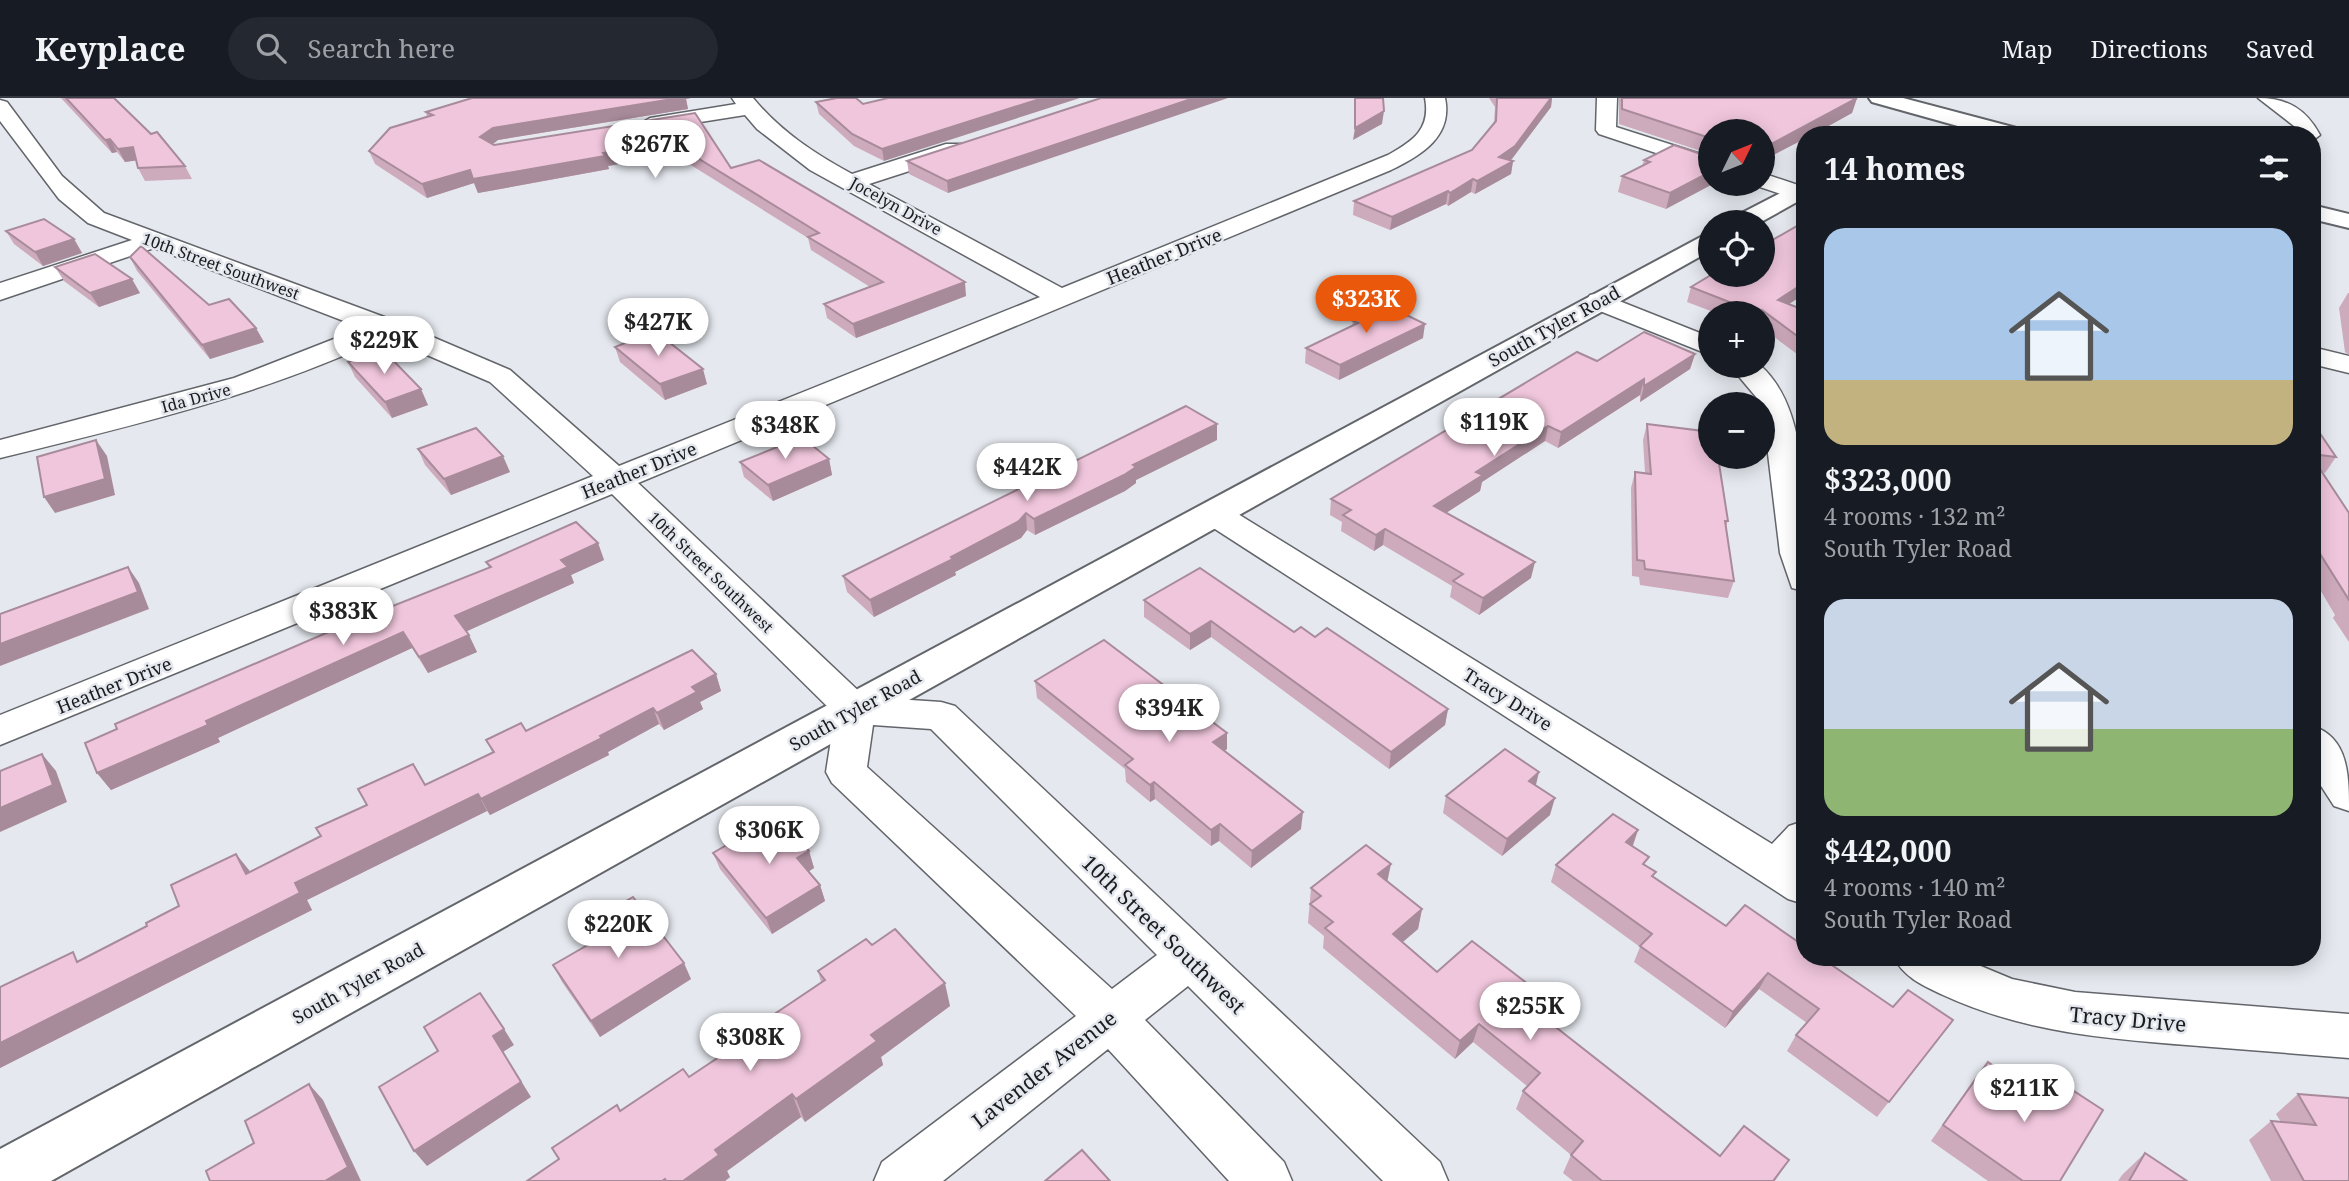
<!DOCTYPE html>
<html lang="en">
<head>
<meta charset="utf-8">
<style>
  :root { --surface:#171b24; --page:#242831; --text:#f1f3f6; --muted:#9ea1a6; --line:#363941; --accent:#ea580c }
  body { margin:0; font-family:"Noto Serif",serif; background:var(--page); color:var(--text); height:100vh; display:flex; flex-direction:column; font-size:26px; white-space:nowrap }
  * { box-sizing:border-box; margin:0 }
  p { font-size:23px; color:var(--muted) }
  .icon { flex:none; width:38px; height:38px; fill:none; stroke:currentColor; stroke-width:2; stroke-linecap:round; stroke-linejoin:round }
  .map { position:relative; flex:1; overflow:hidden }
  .panel { position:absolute; left:1796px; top:28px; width:525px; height:840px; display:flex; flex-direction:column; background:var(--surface); border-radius:28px; box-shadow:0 4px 18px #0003 }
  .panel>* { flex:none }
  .needle { width:46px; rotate:47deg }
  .controls { position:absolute; left:1698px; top:21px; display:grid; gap:14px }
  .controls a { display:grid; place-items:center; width:77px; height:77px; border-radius:50%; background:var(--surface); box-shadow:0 4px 18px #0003; font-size:35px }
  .price { position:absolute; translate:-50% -60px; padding:0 16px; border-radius:24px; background:#fff; color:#222; font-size:23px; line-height:46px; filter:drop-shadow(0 2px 4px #0008) }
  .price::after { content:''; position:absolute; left:50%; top:42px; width:21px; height:16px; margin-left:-10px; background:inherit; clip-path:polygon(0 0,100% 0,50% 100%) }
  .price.on { background:var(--accent); color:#fff }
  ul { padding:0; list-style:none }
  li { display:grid; align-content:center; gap:14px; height:371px; padding:0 28px }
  li span { display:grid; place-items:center; height:217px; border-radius:21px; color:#555 }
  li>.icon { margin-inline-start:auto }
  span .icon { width:126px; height:126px; fill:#fffc; stroke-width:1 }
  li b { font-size:30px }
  h2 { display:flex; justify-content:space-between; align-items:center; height:84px; padding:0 28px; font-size:30px }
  header { display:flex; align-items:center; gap:42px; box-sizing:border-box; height:98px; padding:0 35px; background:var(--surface); border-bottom:2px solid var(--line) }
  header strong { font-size:33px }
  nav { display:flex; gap:38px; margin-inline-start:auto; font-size:24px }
  .search { width:490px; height:63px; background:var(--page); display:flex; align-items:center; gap:18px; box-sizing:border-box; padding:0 24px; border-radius:38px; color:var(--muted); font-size:26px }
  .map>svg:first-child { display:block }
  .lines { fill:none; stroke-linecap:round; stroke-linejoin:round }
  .minor-casing { stroke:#62656a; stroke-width:3 }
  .tertiary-casing { stroke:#62656a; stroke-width:4 }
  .minor { fill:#fff; fill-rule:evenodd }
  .tertiary { fill:#fff; fill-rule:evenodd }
  .wall { fill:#ceaabd }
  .shaded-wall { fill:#a88b9a }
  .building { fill:#f0c6dc; stroke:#a88b9a; stroke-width:2 }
  .labels { text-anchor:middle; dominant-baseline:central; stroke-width:5; stroke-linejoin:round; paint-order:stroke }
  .far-street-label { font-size:16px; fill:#1b1c1e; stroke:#e5e9ef }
  .street-label { font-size:18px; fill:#1b1c1e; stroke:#e5e9ef }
  .near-street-label { font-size:21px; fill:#1b1c1e; stroke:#e5e9ef }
</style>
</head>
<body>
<header>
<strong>Keyplace</strong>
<div class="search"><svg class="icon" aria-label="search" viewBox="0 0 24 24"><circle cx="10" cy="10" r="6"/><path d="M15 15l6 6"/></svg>Search here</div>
<nav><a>Map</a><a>Directions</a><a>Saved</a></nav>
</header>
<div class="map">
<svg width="2349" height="1083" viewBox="0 0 2349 1083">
  <rect width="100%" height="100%" fill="#e5e9ef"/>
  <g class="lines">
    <g class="minor-casing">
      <g id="minor">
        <path d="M732,0H753C780,33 815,56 852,76L946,46H962L965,51L962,56L869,86L1062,190L1388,57C1413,43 1431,31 1425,0H1445C1453,38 1422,57 1391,72L638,385L865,599L941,604L955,608L1440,1064L1448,1083H1383L1188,888L1145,922L1284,1064L1292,1083H1229L1108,951L943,1083H874L882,1064L1076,918L832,685L826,674L835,616L612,396L0,647V617L593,378L490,284L385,239C263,297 131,328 0,360V342L234,280L362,230L154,150L0,202V185L132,142L88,125L59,101L0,23V2L7,4L62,78L104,115L395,223L510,272L619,368L1040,199L810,72L757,31L745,17L650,32L640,26L650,20L736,6ZM873,627L931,631L1157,857L1112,891L867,669Z"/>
        <path d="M1597,0H1617L1616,29L1710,59V73L1599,36L1596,32Z"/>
        <path d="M2258,0C2287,0 2306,11 2320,37L2312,43V37H2298L2294,28Z"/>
        <path d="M1762,75L1804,89V99H1790L1754,87L1762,86Z"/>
        <path d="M1599,195L1710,239V257L1590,209L1586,203L1590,197Z"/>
        <path d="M2312,249L2349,258V275L2312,266Z"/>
        <path d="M1730,268H1761C1814,316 1804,426 1804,493L1792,490L1780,455L1762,306Z"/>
        <path d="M1213,405L1225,408L1772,746L1789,728L1804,723V806L1788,801L1201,422L1197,415L1201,408Z"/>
        <path d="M2312,628C2349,639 2349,679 2349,713L2334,708L2312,674Z"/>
        <path d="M1894,859H1959L2012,881L2075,894L2349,916V960C2299,956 2249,952 2199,948C2110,941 2025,935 1943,897C1924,888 1903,879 1894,859Z"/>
      </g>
    </g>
    <g class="tertiary-casing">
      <g id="tertiary">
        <path d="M1869,0H1903L2024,32L2027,37H1990L1872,4Z"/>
        <path d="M1804,83V100L1761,124H1731L1734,119Z"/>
        <path d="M2312,107L2349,116V130L2312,121Z"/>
        <path d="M1710,134V153L51,1083H0V1051Z"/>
      </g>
    </g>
    <use href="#minor" class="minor"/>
    <use href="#tertiary" class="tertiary"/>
  </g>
  <g class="wall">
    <path d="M61,0H114L185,68L192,81L145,83L138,70L136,62L125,64L117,54L112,55Z"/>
    <path d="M472,0H691L686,1L688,11L498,42L493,46L494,47L695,15L731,70L966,198L856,240L827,220L824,206L870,189L811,152L808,140L673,56L608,68L609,71L478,95L474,85L427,100L375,66L369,53L427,19L426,14Z"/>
    <path d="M888,0L884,63L854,48L819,16L816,4L863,6Z"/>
    <path d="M1101,0L948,95L909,76L907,63Z"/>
    <path d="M1489,0H1552L1551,9L1510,62L1513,63L1511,76L1475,96L1471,94L1448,108L1446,106L1390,132L1353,117L1354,103L1472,52L1494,25L1495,9Z"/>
    <path d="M1619,0H1857L1852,15L1812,37H1804V41L1762,63V33H1710V56L1619,26Z"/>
    <path d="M1710,59L1666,111L1618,94L1622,78L1642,68L1644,62Z"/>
    <path d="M6,133L74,141L82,155L43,168L14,146Z"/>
    <path d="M130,159L209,207L264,244L210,261L137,173Z"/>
    <path d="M55,169L140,195L99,209L64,183Z"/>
    <path d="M1762,177L1804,196L1789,206L1804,212V265L1797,256L1762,230V215H1716L1687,204L1691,189Z"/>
    <path d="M2348,195H2349V257L2345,254L2339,210Z"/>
    <path d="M1353,223L1423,240L1339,282L1305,265L1306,250L1352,228Z"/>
    <path d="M615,249L707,286L665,302L620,264Z"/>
    <path d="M1695,256L1690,271L1640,304V297L1558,350L1545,343L1482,384L1480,393L1446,415L1531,480L1479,517L1450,499L1452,488L1383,447L1374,453L1341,433L1342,424L1330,417L1331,401L1597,263Z"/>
    <path d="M348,264L428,307L392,320L355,279Z"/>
    <path d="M1647,326L1705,352L1728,423L1726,428L1734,483L1728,500L1640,487L1639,479L1632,478L1631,390L1635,374L1645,375L1643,342Z"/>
    <path d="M2312,327L2336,359L2325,375L2322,374L2349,415V544L2333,520L2335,517L2312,478Z"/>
    <path d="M1217,342L1136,382V385L1125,393L1035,437L1027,432L1021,440L955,474L956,477L874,519L847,494L843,478Z"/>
    <path d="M418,351L510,374L451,397L425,367Z"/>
    <path d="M829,361L832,377L773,403L744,379L740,364Z"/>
    <path d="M598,445L604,462L571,477L574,485L466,533L477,554L428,575L412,550L218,640L220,644L111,692L97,675L489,470L486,464Z"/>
    <path d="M1144,502L1315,539L1448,611L1445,627L1389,671L1211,539L1190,552L1144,519Z"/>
    <path d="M716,576L721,593L700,604L703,611L664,632L659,626L608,654L609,657L490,717L487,713L307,802L312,812L0,970V889L81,862L147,828L249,774L492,654L486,642L526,633Z"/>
    <path d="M1035,583L1227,635V651L1224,653L1301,731L1251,770L1219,743L1211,748L1155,701L1150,704L1126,684L1125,671L1037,600Z"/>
    <path d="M1536,687L1550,717L1502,758L1443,715L1446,698Z"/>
    <path d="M1638,732L1633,748L1654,780L1726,828L1893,909L1953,922L1877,1019L1787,953L1796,937L1807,925L1759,891L1725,930L1634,864L1640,849L1551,784L1556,767Z"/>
    <path d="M809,753L814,770L809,773L820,787L825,803L772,836L720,771L713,755Z"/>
    <path d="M1387,784L1422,811L1418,831L1402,844L1437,874L1540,917L1720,1058L1789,1062L1775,1083H1573L1563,1075L1571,1057L1516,1011L1523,993L1527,988L1473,944L1455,961L1323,850L1324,838L1308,825L1311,790Z"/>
    <path d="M588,825L691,881L600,939L562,884L553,867L596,842Z"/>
    <path d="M872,847L950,908L881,959L883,967L805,1024L801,1019L727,1073L730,1079L725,1083H527L559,1061L620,1013L689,979L775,921L773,917L821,884L818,873Z"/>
    <path d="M1988,964L2031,993L2046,975L2060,1083H1988L1931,1043L1975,980Z"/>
    <path d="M2298,996L2349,1083H2271L2249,1042L2271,1023L2281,1024L2276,1016Z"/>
    <path d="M2145,1055L2187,1083H2118L2122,1077Z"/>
  </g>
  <g class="shaded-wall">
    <path d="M679,0H691L686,1L688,11L498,42L485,52L480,39L493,30Z"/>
    <path d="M1043,0H1080L884,63L882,51Z"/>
    <path d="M1194,0H1228L948,95L947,83Z"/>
    <path d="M1551,0H1552L1551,9L1512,61L1498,71L1513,63L1511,76L1475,96L1477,83Z"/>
    <path d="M1857,0L1852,15L1812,37H1804V41L1762,63V51Z"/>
    <path d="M1384,13L1382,26L1353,42L1355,30Z"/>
    <path d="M110,41L117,54L112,55L105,42Z"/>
    <path d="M670,43L673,56L608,68L609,71L478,95L474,85L427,100L422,86L470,72L603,55Z"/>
    <path d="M133,49L140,62L125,64L118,51Z"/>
    <path d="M1710,74V86H1713L1666,111L1670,95Z"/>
    <path d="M1473,81L1471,94L1448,108L1450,95Z"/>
    <path d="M1448,93L1446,106L1390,132L1392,119Z"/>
    <path d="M74,141L82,155L43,168L35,154Z"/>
    <path d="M132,181L140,195L99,209L90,195Z"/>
    <path d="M965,184L966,198L856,240L853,226Z"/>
    <path d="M1804,185V196L1773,217L1778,202Z"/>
    <path d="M1425,226L1423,240L1339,282L1340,267Z"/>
    <path d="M256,230L264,244L210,261L202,247Z"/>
    <path d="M1695,256L1690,271L1640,304L1644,288Z"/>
    <path d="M703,271L707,286L665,302L660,286Z"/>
    <path d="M1644,281L1640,297L1558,350L1561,334Z"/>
    <path d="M421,291L428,307L392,320L385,304Z"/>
    <path d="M1217,326V342L1136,382V385L1125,393L1035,437L1034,421L1133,367Z"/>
    <path d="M1548,328L1545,343L1482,384L1480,393L1432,424L1434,408L1476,374Z"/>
    <path d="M96,342L107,358L115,397L55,415L44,399Z"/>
    <path d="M503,358L510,374L451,397L444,381Z"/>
    <path d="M829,361L832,377L773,403L768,387Z"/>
    <path d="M1026,415L1027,432L1021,440L955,474L956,477L874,519L870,502L951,459Z"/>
    <path d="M1385,431L1383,447L1374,453L1376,437Z"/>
    <path d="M598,445L604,462L571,477L574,485L463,535L455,518L561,462Z"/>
    <path d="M1535,464L1531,480L1479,517L1483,500Z"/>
    <path d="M128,469L139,485L149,511L0,568V546Z"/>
    <path d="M1211,523V539L1190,552V536Z"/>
    <path d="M403,534L412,550L218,640L220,644L111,692L97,675L206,623Z"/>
    <path d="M469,537L477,554L428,575L419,559Z"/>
    <path d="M716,576L721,593L700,604L703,611L664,632L657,615L692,589Z"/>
    <path d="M653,610L659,626L608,654L609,657L490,717L481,701Z"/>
    <path d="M1448,611L1445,627L1389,671L1391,654Z"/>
    <path d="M1227,635V651L1213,661V644Z"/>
    <path d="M42,656L56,673L67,704L0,734V710Z"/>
    <path d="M1539,674L1535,691L1529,683Z"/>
    <path d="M1154,684L1155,701L1150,704V687Z"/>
    <path d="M478,696L487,713L307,802L312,812L0,970V945L295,785Z"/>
    <path d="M1555,700L1550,717L1502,758L1507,741Z"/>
    <path d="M1303,714L1301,731L1251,770L1252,753Z"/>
    <path d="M1220,726L1219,743L1211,748V732Z"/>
    <path d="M1638,732L1632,749L1626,744Z"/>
    <path d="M809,753L814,770L803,777L797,760Z"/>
    <path d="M236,756L249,772L259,792L246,776Z"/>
    <path d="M1391,766L1387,785L1378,776Z"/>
    <path d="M820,787L825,803L772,836L766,820Z"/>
    <path d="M1422,811L1418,831L1389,856L1393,836Z"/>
    <path d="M684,865L691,881L600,939L591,923Z"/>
    <path d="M1768,875L1759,891L1725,930L1733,914Z"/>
    <path d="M945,885L950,908L881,959L883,967L805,1024L796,1001L871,937Z"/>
    <path d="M1546,900L1539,919L1534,912Z"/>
    <path d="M1479,926L1473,944L1455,961L1460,943Z"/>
    <path d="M504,931L514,947L503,954L531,999L427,1068L414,1053L493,938Z"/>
    <path d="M309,986L323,1002L361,1083H325Z"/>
    <path d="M792,996L801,1019L727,1073L730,1079L725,1083H683L715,1052Z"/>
  </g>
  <g class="building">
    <path d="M66,0H114L151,36L157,34L185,68L138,70L133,49L118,51L110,41L105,42Z"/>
    <path d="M472,0H679L493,30L480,39L494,47L695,15L731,70L759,62L965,184L853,226L824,206L883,184L808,139L819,135L670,43L603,55L605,58L473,81L470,72L422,86L369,53L390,30L433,17L426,14Z"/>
    <path d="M837,0H856L863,6L888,0H1043L882,51L852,36L816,4Z"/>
    <path d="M1101,0H1194L947,83L907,63Z"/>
    <path d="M1355,0H1383L1384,13L1355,30Z"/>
    <path d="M1497,0H1551L1515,48L1499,59L1513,63L1477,83L1473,81L1450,95L1448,93L1392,119L1354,103L1472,52L1496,23Z"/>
    <path d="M1622,0H1857L1762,51V33H1710V40L1622,11Z"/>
    <path d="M1966,31L1986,37H1956Z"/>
    <path d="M1674,47L1710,59V74L1670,95L1622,78L1650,64L1644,62Z"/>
    <path d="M44,121L74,141L35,154L6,133Z"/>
    <path d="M1804,124V185L1778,202L1804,212V243L1762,212L1742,209L1691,189L1711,177H1762V148Z"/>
    <path d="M141,148L209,207L229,201L256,230L202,247L130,159Z"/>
    <path d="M95,156L132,181L90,195L55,169Z"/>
    <path d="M1386,207L1425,226L1340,267L1306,250L1358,225L1353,223Z"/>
    <path d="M655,233L703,271L660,286L615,249Z"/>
    <path d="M1644,234L1695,256L1644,288V281L1561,334L1548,328L1476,374L1483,377L1434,408L1535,464L1483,500L1453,483L1463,476L1385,431L1376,437L1343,417L1351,412L1331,401L1577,254L1597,263Z"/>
    <path d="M383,252L421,291L385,304L348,264Z"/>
    <path d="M1186,308L1217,326L1133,367L1136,369L1124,377L1034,421L1026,415L1019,423L951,459L953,461L870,502L843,478Z"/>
    <path d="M1647,326L1703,333L1705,352L1710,353V359H1718L1728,423H1725L1734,483L1645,471L1644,463L1637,462L1635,374L1651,376Z"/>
    <path d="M2312,327L2315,328L2336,359L2312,356Z"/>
    <path d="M476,330L503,358L444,381L418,351Z"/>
    <path d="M802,339L829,361L768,387L740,364Z"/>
    <path d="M96,342L105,381L44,399L37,359Z"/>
    <path d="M2312,359L2349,415V502L2312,443Z"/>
    <path d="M576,424L598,445L561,462L568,469L455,518L469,537L419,559L403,534L206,623L208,627L97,675L85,645L117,631L115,626L340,529L491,469L486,464Z"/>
    <path d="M128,469L138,494L0,546V516Z"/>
    <path d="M1200,470L1294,534L1301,529L1315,539L1327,530L1448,611L1391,654L1211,523L1190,536L1144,502Z"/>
    <path d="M1104,542L1227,635L1213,644L1303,714L1252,753L1220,726L1211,732L1154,684L1150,687L1125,667L1133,661L1035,583Z"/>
    <path d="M692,552L716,576L692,589L697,594L657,615L653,610L600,638L602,640L481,701L478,696L295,785L300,795L0,945V889L73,854L77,864L147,828L146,825L179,808L171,787L236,756L246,776L321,738L316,730L367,707L358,691L413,666L425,687L494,654L486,642L521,625L526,633Z"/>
    <path d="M1505,651L1539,674L1529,683L1555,700L1507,741L1446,698Z"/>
    <path d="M42,656L53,687L0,710V673Z"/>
    <path d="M1613,716L1638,732L1626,744L1649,759L1643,766L1656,774L1652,778L1726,828L1745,807L1804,848V859H1820L1893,909L1908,892L1953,922L1889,1004L1796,937L1819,911L1768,875L1733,914L1640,848L1652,836L1556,767Z"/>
    <path d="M778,717L809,753L797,760L820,787L766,820L713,755Z"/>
    <path d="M1366,747L1391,766L1378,776L1422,811L1393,836L1437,874L1472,843L1546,900L1534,912L1720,1058L1744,1028L1789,1062L1773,1083H1602L1571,1057L1583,1043L1523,993L1540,975L1479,926L1460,943L1325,830L1333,824L1310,806L1321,798L1311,790Z"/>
    <path d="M633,799L684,865L591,923L553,867L598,841L588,825Z"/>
    <path d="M895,831L945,885L871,937L877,943L796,1001L792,996L715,1052L719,1057L683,1083H666L665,1081L662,1083H527L559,1061L552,1050L617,1007L620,1013L683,971L689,979L776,921L773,917L825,882L818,873L866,841L872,847Z"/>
    <path d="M480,895L504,931L493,938L521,984L414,1053L379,989L438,953L424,929Z"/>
    <path d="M1988,964L2033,995L2046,975L2103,1012L2060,1083H2023L1943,1027Z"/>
    <path d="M309,986L348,1069L325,1083H210L206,1073L254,1045L245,1023Z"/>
    <path d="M2298,996L2349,1000V1083H2304L2271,1023L2316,1027Z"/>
    <path d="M1082,1052L1110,1083H1045Z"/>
    <path d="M2145,1055L2187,1083H2129Z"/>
  </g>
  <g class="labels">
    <g class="far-street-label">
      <text transform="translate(896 108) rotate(29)">Jocelyn Drive</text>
      <text transform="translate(221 168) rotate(20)">10th Street Southwest</text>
      <text transform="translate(196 300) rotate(-15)">Ida Drive</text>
      <text transform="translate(711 474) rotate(44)">10th Street Southwest</text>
    </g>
    <g class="street-label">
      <text transform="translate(1164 158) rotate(-22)">Heather Drive</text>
      <text transform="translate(1554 228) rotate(-29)">South Tyler Road</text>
      <text transform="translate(639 372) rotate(-22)">Heather Drive</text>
      <text transform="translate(114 587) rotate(-22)">Heather Drive</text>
      <text transform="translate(1508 601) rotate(32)">Tracy Drive</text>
      <text transform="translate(855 612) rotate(-29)">South Tyler Road</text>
      <text transform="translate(358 885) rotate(-29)">South Tyler Road</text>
    </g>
    <g class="near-street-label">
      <text transform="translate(1164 836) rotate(44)">10th Street Southwest</text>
      <text transform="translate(2128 921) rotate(5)">Tracy Drive</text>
      <text transform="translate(1044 971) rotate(-38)">Lavender Avenue</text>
    </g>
  </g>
</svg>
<div class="controls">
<a><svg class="needle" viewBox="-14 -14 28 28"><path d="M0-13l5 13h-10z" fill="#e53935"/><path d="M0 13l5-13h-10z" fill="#9ea1a6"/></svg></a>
<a><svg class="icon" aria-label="locate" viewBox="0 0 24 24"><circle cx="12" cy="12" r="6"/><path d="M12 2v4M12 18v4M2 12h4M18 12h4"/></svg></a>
<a>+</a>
<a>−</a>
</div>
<b class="price" style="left:655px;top:82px">$267K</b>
<b class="price on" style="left:1366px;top:237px">$323K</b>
<b class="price" style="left:658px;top:260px">$427K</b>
<b class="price" style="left:384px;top:278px">$229K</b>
<b class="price" style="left:1494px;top:360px">$119K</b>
<b class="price" style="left:785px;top:363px">$348K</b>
<b class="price" style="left:1027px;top:405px">$442K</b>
<b class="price" style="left:343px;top:549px">$383K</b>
<b class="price" style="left:1169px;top:646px">$394K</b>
<b class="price" style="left:769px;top:768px">$306K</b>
<b class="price" style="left:618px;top:862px">$220K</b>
<b class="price" style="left:1530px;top:944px">$255K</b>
<b class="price" style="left:750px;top:975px">$308K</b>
<b class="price" style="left:2024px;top:1026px">$211K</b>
<section class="panel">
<h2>14 homes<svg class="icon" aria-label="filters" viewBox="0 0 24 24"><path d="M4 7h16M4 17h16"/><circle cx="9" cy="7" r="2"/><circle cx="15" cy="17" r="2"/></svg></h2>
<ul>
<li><span style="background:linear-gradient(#a9c7e8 70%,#c2b280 0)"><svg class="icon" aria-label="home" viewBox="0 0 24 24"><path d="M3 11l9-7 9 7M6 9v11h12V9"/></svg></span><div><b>$323,000</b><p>4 rooms · 132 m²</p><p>South Tyler Road</p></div></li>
<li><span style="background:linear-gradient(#c9d6e8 60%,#8fb573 0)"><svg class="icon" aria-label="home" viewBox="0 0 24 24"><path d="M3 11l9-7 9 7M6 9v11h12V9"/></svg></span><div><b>$442,000</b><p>4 rooms · 140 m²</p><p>South Tyler Road</p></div></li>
</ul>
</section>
</div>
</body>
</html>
